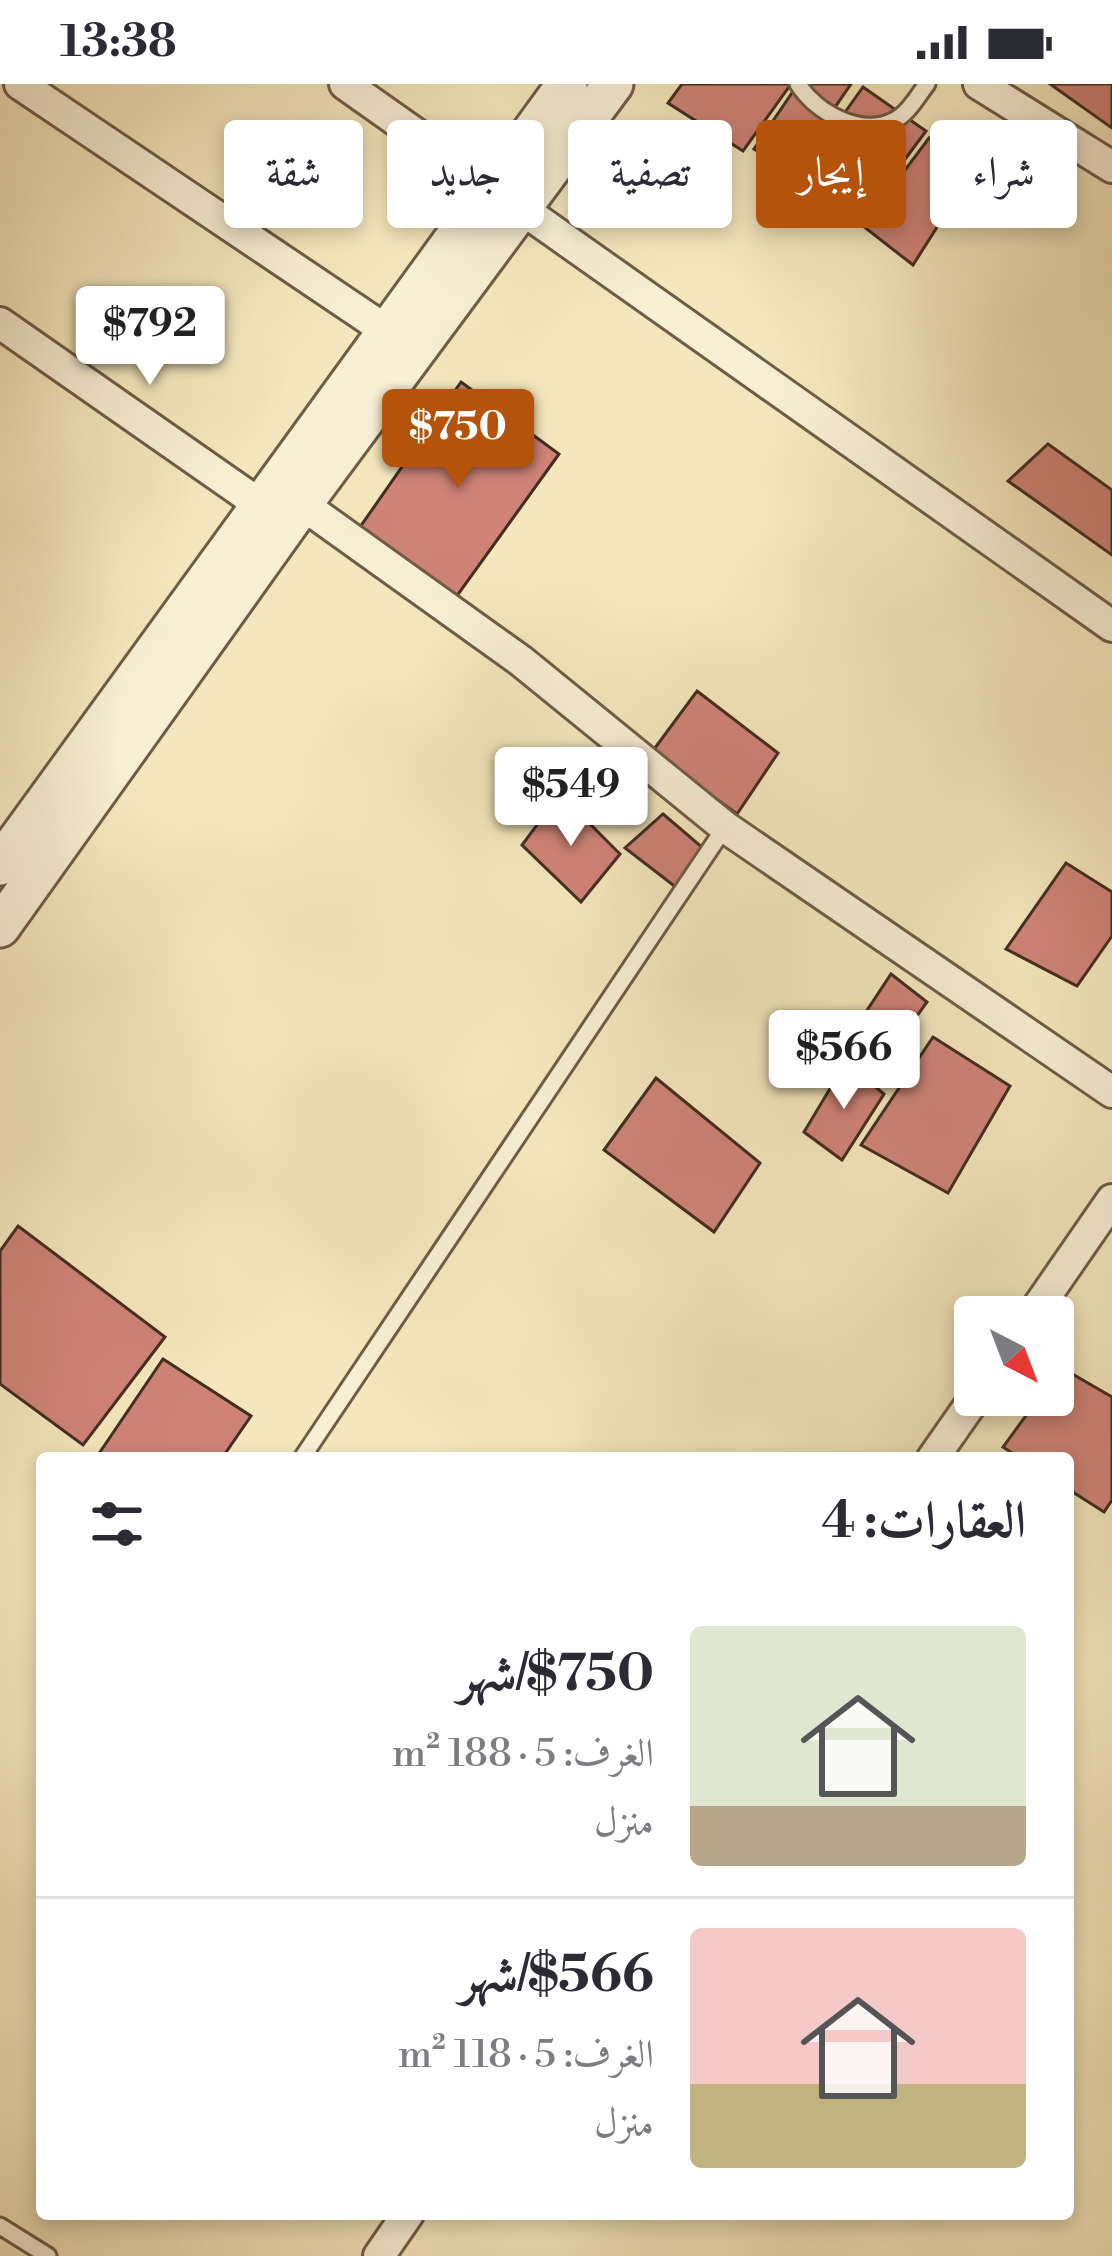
<!DOCTYPE html>
<html lang="ar">
<head>
<meta charset="utf-8">
<style>
  :root { --surface:#fff; --page:#f7f7f7; --text:#2b2b33; --muted:#7c7c81; --line:#e1e1e2; --accent:#b45309 }
  body { margin:0; font-family:"Libre Bodoni",Amiri,serif; background:var(--page); color:var(--text); direction:rtl; height:100vh; display:flex; flex-direction:column; font-size:45px; white-space:nowrap }
  * { box-sizing:border-box; margin:0 }
  p { font-size:39px; color:var(--muted) }
  .icon { flex:none; width:66px; height:66px; fill:none; stroke:currentColor; stroke-width:2; stroke-linecap:round; stroke-linejoin:round }
  .map { position:relative; flex:1; overflow:hidden; direction:ltr }
  .sheet { position:absolute; left:36px; top:1368px; width:1038px; height:768px; display:flex; flex-direction:column; background:var(--surface); border-radius:12px; box-shadow:0 6px 18px #0003; direction:rtl }
  .sheet>* { flex:none }
  .hud { position:absolute; left:36px; top:36px; width:1041px; height:108px; direction:rtl; display:flex; gap:24px }
  .needle { width:78px; rotate:138deg }
  .controls { position:absolute; left:954px; top:1212px; display:grid; gap:24px }
  .controls a { display:grid; place-items:center; width:120px; height:120px; border-radius:12px; background:var(--surface); box-shadow:0 6px 18px #0003; font-size:60px }
  .price { position:absolute; translate:-50% -102px; padding:0 27px; border-radius:12px; background:#fff; color:#222; font-size:39px; line-height:78px; filter:drop-shadow(0 3px 6px #0008) }
  .price::after { content:''; position:absolute; left:50%; top:72px; width:36px; height:27px; margin-left:-18px; background:inherit; clip-path:polygon(0 0,100% 0,50% 100%) }
  .price.active { background:var(--accent); color:#fff }
  ul { padding:0; list-style:none }
  li { display:flex; align-items:center; gap:36px; height:300px; padding:0 48px }
  li+li { border-top:3px solid var(--line) }
  li span { display:grid; place-items:center; flex:none; width:336px; height:240px; border-radius:12px; color:#555 }
  li>.icon { margin-inline-start:auto }
  span .icon { width:144px; height:144px; fill:#fffc; stroke-width:1 }
  li b { font-size:51px }
  h2 { display:flex; justify-content:space-between; align-items:center; height:144px; padding:0 48px; font-size:51px }
  .chip { padding:0 42px; border-radius:12px; background:var(--surface); box-shadow:0 6px 18px #0003; font-size:42px; line-height:108px }
  .chip.active { background:var(--accent); color:#fff }
  .status { display:flex; justify-content:space-between; align-items:center; height:84px; padding:0 60px; background:var(--surface); direction:ltr }
  .status svg { height:33px; fill:currentColor }
  .map>svg:first-child { display:block }
  .building { fill:#cf8377; stroke:#422d1e; stroke-width:3 }
  .lines { fill:none; stroke-linecap:round; stroke-linejoin:round }
  .service-casing { stroke:#6f5c46; stroke-width:21 }
  .minor-casing { stroke:#6f5c46; stroke-width:36 }
  .tertiary-casing { stroke:#6f5c46; stroke-width:45 }
  .service { stroke:#f8efd4; stroke-width:15 }
  .minor { stroke:#f8efd4; stroke-width:30 }
  .tertiary { stroke:#f8efd4; stroke-width:39 }
</style>
</head>
<body>
<div class="status"><b>13:38</b><svg viewBox="0 0 49 12"><path d="M0 12V9h3v3zM5 12V6h3v6zM10 12V3h3v9zM15 12V0h3v12zM26 1h20v11H26zM47 4h2v5h-2z"/></svg></div>
<div class="map">
<svg width="1112" height="2172" viewBox="0 0 1112 2172">
  <rect width="100%" height="100%" fill="#f5e7bd"/>
  <filter id="stains"><feTurbulence type="fractalNoise" baseFrequency=".00167" numOctaves="4"/><feColorMatrix values="0 0 0 0 .2 0 0 0 0 .09 0 0 0 0 .02 0 0 0 .5 -.17"/></filter>
  <radialGradient id="worn" r=".72"><stop offset=".6" stop-color="#630" stop-opacity="0"/><stop offset="1" stop-color="#630" stop-opacity=".3"/></radialGradient>
  <g class="building">
    <path d="M682,0H791L743,67L668,19Z"/>
    <path d="M798,0H851L791,87L754,65Z"/>
    <path d="M1050,0H1112V44Z"/>
    <path d="M863,3L926,47L857,140L801,90Z"/>
    <path d="M929,54L976,82L913,181L863,142Z"/>
    <path d="M461,298L559,370L454,516L358,446Z"/>
    <path d="M1048,360L1112,406V471L1008,397Z"/>
    <path d="M697,607L778,669L737,730L652,668Z"/>
    <path d="M560,710L620,770L581,818L522,761Z"/>
    <path d="M663,730L703,764L677,804L625,764Z"/>
    <path d="M1066,779L1112,808V852L1077,902L1006,865Z"/>
    <path d="M891,890L927,918L888,972L854,946Z"/>
    <path d="M933,953L1010,1002L948,1109L861,1061Z"/>
    <path d="M846,978L884,1010L842,1076L804,1048Z"/>
    <path d="M656,994L760,1079L714,1148L604,1066Z"/>
    <path d="M18,1142L165,1253L83,1361L0,1300V1167Z"/>
    <path d="M163,1275L251,1332L222,1374H103L98,1371Z"/>
    <path d="M1062,1284L1112,1313V1416L1104,1428L1068,1405V1374H1020L1003,1363L1041,1311H1053V1296Z"/>
  </g>
  <g class="lines">
    <g class="service-casing">
      <g id="service">
        <path d="M798,0C816,29 861,53 893,37C908,30 917,13 927,0"/>
        <path d="M302,1374L725,743"/>
        <path d="M0,2142L48,2172"/>
      </g>
    </g>
    <g class="minor-casing">
      <g id="minor">
        <path d="M20,0L387,247"/>
        <path d="M345,0L1112,542"/>
        <path d="M979,0L1112,83"/>
        <path d="M0,239L262,422"/>
        <path d="M302,420L521,577L725,743L1112,1008"/>
        <path d="M1031,1233L1112,1116"/>
        <path d="M933,1374L977,1311"/>
        <path d="M379,2172L408,2130"/>
      </g>
    </g>
    <g class="tertiary-casing">
      <g id="tertiary">
        <path d="M0,781L567,0"/>
        <path d="M0,843L302,420L613,0"/>
      </g>
    </g>
    <use href="#service" class="service"/>
    <use href="#minor" class="minor"/>
    <use href="#tertiary" class="tertiary"/>
  </g>
  <rect width="100%" height="100%" filter="url(#stains)"/>
  <rect width="100%" height="100%" fill="url(#worn)"/>
</svg>
<div class="controls">
<a><svg class="needle" viewBox="-14 -14 28 28"><path d="M0-13l5 13h-10z" fill="#e53935"/><path d="M0 13l5-13h-10z" fill="#7c7c81"/></svg></a>
</div>
<b class="price" style="left:150px;top:304px">$792</b>
<b class="price active" style="left:458px;top:407px">$750</b>
<b class="price" style="left:571px;top:765px">$549</b>
<b class="price" style="left:844px;top:1028px">$566</b>
<div class="hud">
<a class="chip">شراء</a>
<a class="chip active">إيجار</a>
<a class="chip">تصفية</a>
<a class="chip">جديد</a>
<a class="chip">شقة</a>
</div>
<section class="sheet">
<h2>العقارات: 4<svg class="icon" aria-label="filters" viewBox="0 0 24 24"><path d="M4 7h16M4 17h16"/><circle cx="9" cy="7" r="2"/><circle cx="15" cy="17" r="2"/></svg></h2>
<ul>
<li><span style="background:linear-gradient(#dfe7d0 75%,#b9a48a 0)"><svg class="icon" aria-label="home" viewBox="0 0 24 24"><path d="M3 11l9-7 9 7M6 9v11h12V9"/></svg></span><div><b>$750/شهر</b><p>الغرف: 5 · 188 m²</p><p>منزل</p></div></li>
<li><span style="background:linear-gradient(#f6c9c9 65%,#c2b280 0)"><svg class="icon" aria-label="home" viewBox="0 0 24 24"><path d="M3 11l9-7 9 7M6 9v11h12V9"/></svg></span><div><b>$566/شهر</b><p>الغرف: 5 · 118 m²</p><p>منزل</p></div></li>
</ul>
</section>
</div>
</body>
</html>
